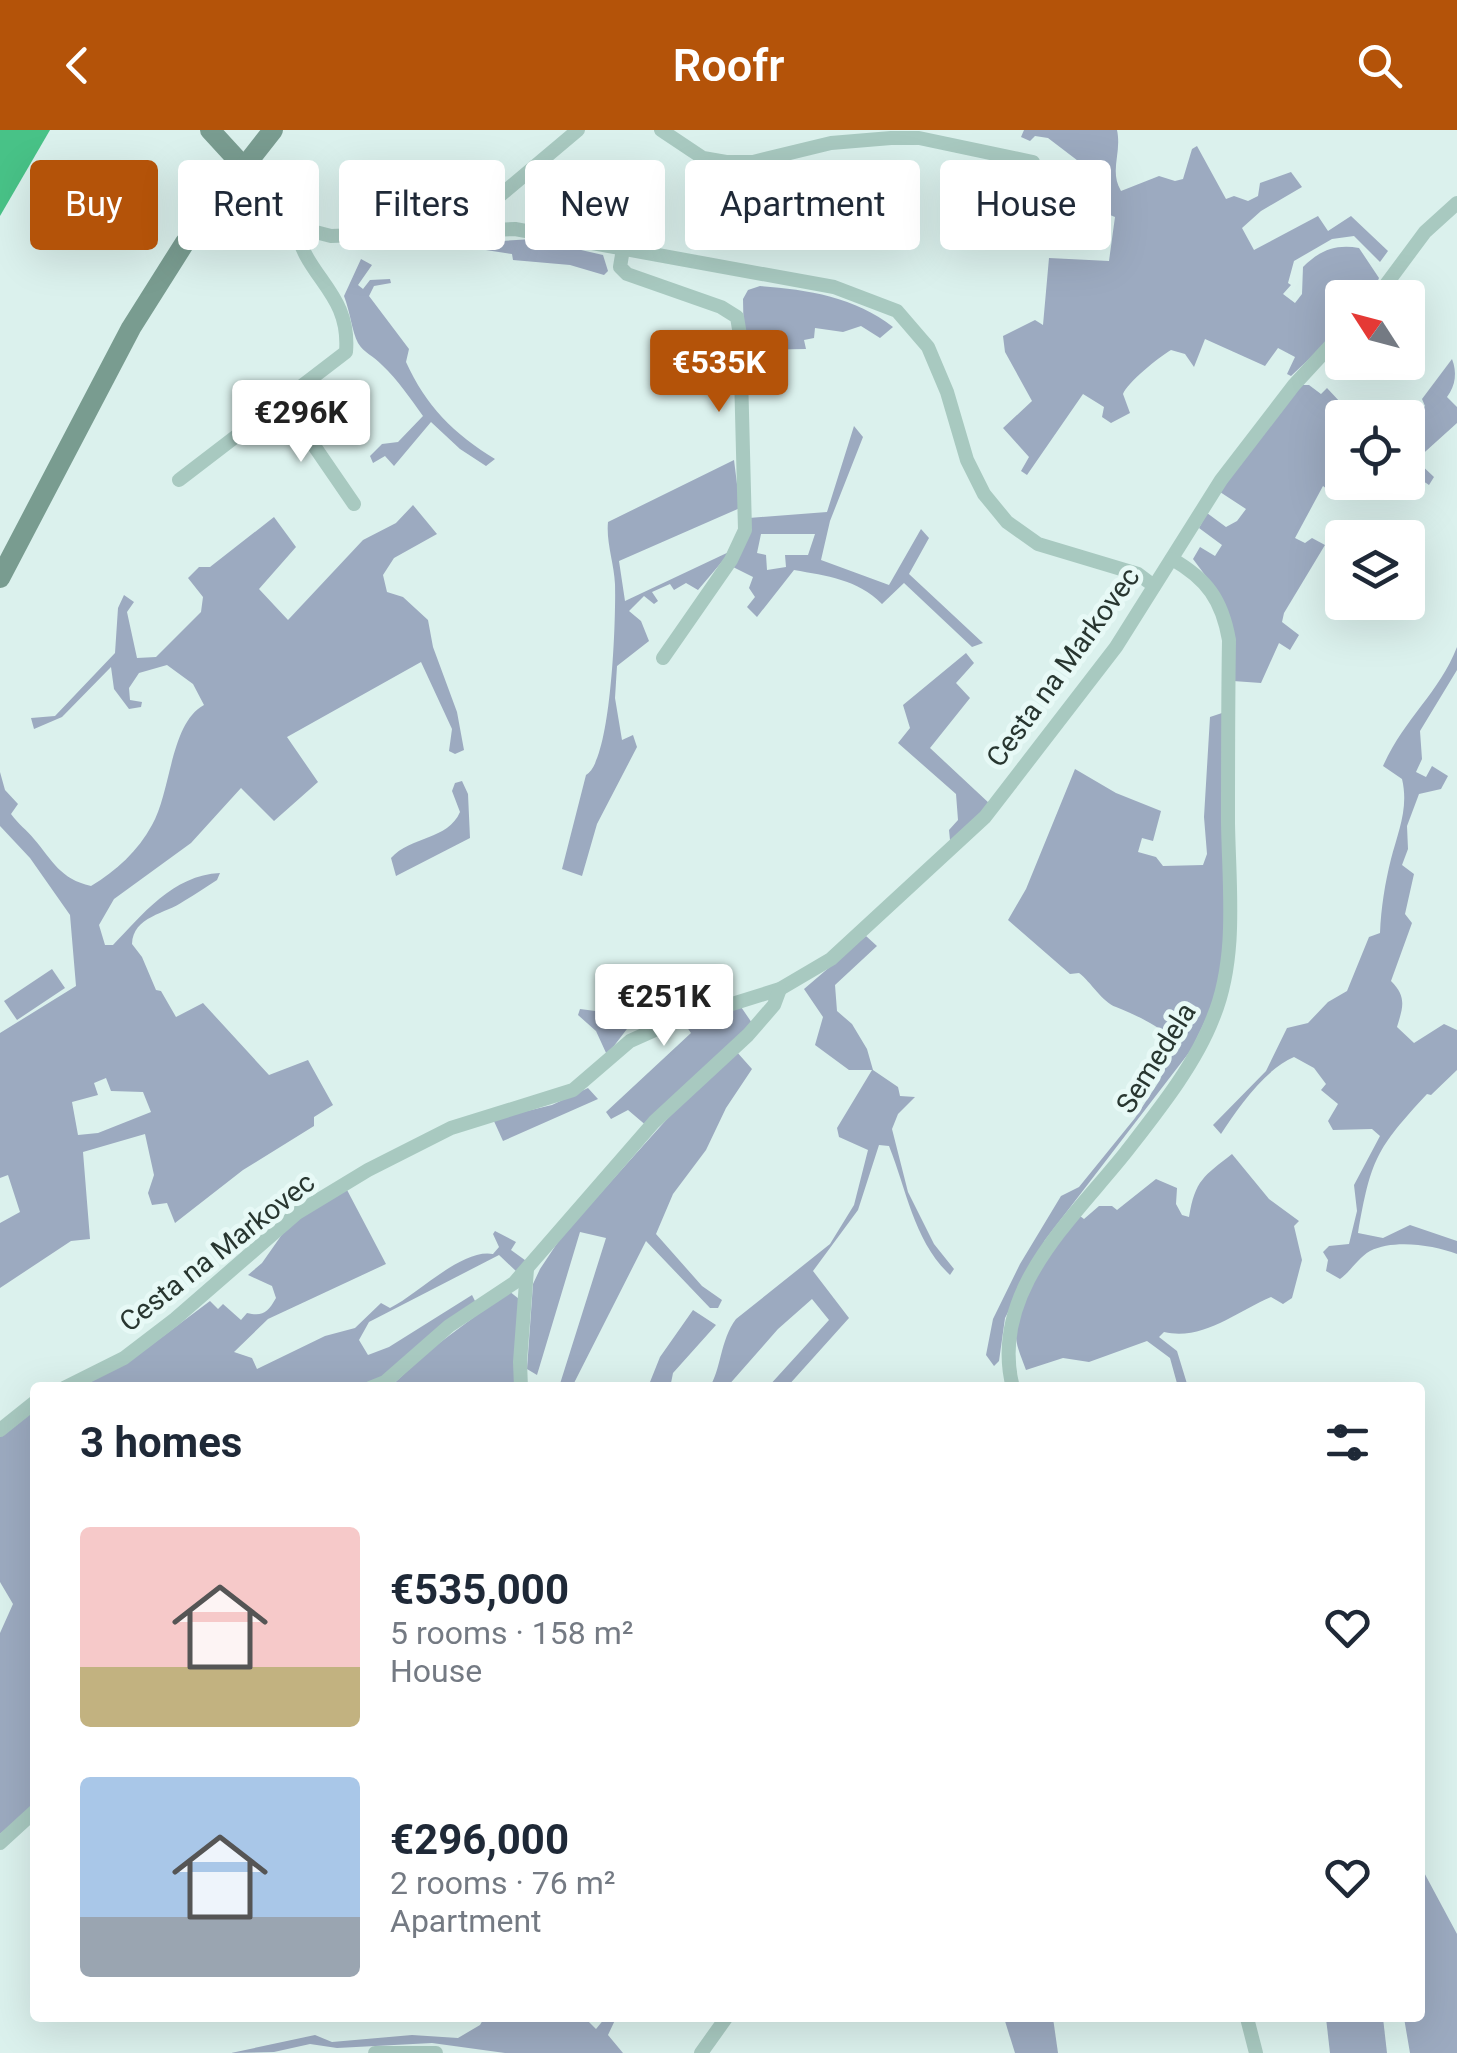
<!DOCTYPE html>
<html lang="en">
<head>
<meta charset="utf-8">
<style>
  :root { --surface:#fff; --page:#f6f6f7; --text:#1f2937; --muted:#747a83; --accent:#b45309 }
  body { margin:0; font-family:Roboto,sans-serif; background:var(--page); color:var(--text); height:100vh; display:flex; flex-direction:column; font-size:38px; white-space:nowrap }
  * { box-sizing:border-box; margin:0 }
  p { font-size:32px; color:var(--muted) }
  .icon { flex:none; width:55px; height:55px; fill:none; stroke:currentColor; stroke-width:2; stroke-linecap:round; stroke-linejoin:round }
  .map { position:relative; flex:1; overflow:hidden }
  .panel { position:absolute; left:30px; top:1252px; width:1395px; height:640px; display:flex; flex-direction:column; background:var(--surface); border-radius:10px; box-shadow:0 10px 40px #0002 }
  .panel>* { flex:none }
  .guide { position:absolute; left:30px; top:30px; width:1398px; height:90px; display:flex; gap:20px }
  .needle { width:65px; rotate:306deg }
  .buttons { position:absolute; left:1325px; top:150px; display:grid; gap:20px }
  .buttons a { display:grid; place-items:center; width:100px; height:100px; border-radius:10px; background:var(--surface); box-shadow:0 10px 40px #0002; font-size:50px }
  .price { position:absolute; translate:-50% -85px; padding:0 22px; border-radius:10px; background:#fff; color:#222; font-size:32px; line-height:65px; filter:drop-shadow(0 2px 5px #0008) }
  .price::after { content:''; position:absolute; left:50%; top:60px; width:30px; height:22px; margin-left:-15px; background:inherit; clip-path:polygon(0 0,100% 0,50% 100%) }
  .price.current { background:var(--accent); color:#fff }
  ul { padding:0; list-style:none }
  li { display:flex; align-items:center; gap:30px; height:250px; padding:0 50px }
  li span { display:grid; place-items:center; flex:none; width:280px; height:200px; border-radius:10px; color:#555 }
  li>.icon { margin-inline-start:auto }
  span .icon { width:120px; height:120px; fill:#fffc; stroke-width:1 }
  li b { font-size:42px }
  h2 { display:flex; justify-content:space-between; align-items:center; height:120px; padding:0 50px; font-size:42px }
  .pill { padding:0 35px; border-radius:10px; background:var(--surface); box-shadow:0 10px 40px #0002; font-size:35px; line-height:90px }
  .pill.current { background:var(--accent); color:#fff }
  header { display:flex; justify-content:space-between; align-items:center; height:130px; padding:0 50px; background:var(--accent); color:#fff; font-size:45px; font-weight:600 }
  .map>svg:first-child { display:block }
  .green { fill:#9caac0; fill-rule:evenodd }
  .building { fill:#48c287 }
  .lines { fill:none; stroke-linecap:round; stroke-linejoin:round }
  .street { stroke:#a8c9c0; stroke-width:14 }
  .secondary { stroke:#799c90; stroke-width:20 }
  .labels { text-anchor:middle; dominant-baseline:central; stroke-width:10; stroke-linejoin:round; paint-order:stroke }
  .street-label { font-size:28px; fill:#283630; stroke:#e7f9f6 }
</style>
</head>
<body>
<header><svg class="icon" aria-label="back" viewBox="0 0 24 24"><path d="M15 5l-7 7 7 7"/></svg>Roofr<svg class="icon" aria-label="search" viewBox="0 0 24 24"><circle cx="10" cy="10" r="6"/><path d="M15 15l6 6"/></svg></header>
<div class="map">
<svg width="1457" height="1923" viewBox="0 0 1457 1923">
  <rect width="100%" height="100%" fill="#dbf1ed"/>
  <g class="green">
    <path d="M1024,0H1117C1122,23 1109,41 1121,61L1159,46L1175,51L1183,49L1192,19L1197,16L1226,69L1234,66L1248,71L1258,66L1260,53L1291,42L1302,57L1261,81L1242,98L1254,120L1318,86L1328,101L1351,86L1388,121L1380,132L1354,106L1332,109L1294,131L1288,153L1291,155L1283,164L1295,173L1302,164L1303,137C1320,120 1336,114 1359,118L1379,148L1371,167L1342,168V198L1291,246L1287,244L1295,227L1278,218L1265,236L1205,209L1194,237L1185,224L1171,220C1159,227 1127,253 1123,264L1130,283L1111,293L1102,287L1104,277L1083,264L1027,345L1021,341L1029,327L1003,298L1032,271L1005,222L1003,206L1035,190L1043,195L1049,128L1109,131L1115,87L1110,85L1105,66H1092L1086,37L1048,8L1035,6L1030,11L1021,7Z"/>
    <path d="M533,109L603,125L608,141L604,145L570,135L513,130L512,124L473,118L469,113Z"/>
    <path d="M361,129L372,135L358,155L363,159L370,150L390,149L391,153L374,156L369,166L409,219L406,232C426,276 454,304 495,329L486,336L460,319L431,292L394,336L385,326L373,333L370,326L382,314L398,312L423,286C410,268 398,250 382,235C374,226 364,223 358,213C352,202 350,181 344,166Z"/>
    <path d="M760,156C805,159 856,167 893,197L880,208L861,196L843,202L815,198L814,208L804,210L806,219L744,220L743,169L748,160Z"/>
    <path d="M1452,229C1457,242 1456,255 1447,267L1457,277V293L1416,330L1434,347L1429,355L1420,349L1410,362L1402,358L1413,339L1408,334V291L1425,276L1422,269Z"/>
    <path d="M1299,255H1309L1321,264L1327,258L1354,287L1342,288V352L1352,353L1340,369L1323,356L1295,408L1305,413L1312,408L1325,415L1284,483L1282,492L1299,505L1290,520L1279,513L1261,553L1233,551L1217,461L1193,429L1200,417L1215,426L1222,415L1199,398L1207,383L1226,397L1237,391L1246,379L1220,362Z"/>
    <path d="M854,296L863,307L830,391L821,430L889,455L921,399L929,408L909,444L983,513L972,517L904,453L882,474C857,449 827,446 794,440L757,487L747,477L755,467L749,458L753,447L731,436L749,388L827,382ZM761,404H815L808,425H785L786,437L767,440L766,425L757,423Z"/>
    <path d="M734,330L740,378L619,431L625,471L731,421L698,460L686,453L674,460L670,454L652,462L658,471L654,474L644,466L629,481L641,491L649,511L617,536L615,568L622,610L633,605L637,617L597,694L582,746L562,739L586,645C612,631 616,486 615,454C614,433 606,412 608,392Z"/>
    <path d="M413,375L437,404L394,428L383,445L387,462L403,467L428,490L433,517L457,582L464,620L455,624L449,621L452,599L421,532L287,607L318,652L274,691L241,658L191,713L114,769L99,795L105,815H113C142,785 173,745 220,743L217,750C206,757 196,764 184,771C166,784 133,786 132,814L142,827L156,860L161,861L176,887L203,873L269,945L308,930L333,975L314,987V996L243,1040L175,1093L167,1073L152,1075L148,1063L154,1045L145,1004L83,1022L90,1109L71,1111L0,1158V1093L20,1082L8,1045L0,1048V903L76,856L70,785L30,728L0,696V642L5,660L18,674L11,684C18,694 27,700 34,709C53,731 60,749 91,756C116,741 138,721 152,695C171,663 170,593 204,575L193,554L167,535L139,543L129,558L130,570L142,572L141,577L129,579L114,559L111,537L62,587L34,599L31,588L55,586L115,523L118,478L124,465L134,472L127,482L137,528L156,527L201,482L203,467L188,448L199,437H210L274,387L296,417L259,459L288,490L363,410L396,393ZM106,948L111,961L143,962L151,982L98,1003L78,1005L72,972L98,965L94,953Z"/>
    <path d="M1457,517V540L1420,601L1422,629L1416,642L1426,647L1432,636L1448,646L1441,659L1419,664L1407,696L1408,719L1402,735L1414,744L1405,784L1412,793L1391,851C1407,867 1403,877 1397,897L1414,913L1444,894L1457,900V940L1431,965L1427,964C1376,1019 1371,1029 1358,1103L1383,1108L1410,1095L1457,1111V1124C1433,1115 1394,1109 1370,1121C1358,1128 1351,1141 1340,1149L1326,1141L1328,1130L1323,1122L1329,1116L1349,1114L1357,1081L1354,1055L1380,1006L1372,999L1333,1000L1328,991L1338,974L1321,960L1326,954L1314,938L1294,927C1264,940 1238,978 1221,1004L1213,995L1266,941L1287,898L1308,893L1328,872L1347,861L1369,807L1380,803C1381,778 1385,753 1391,729C1398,702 1409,678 1402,649L1383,636C1404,589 1439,563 1457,517Z"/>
    <path d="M966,523L974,533L956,553L970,568L930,618L990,674L951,720L949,700L958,690L956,664L898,613L910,598L903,575Z"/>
    <path d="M1222,583L1226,798L1218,864L1191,920L1045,1110L1005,1188L999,1231L994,1236L986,1225L993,1189L1020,1134L1061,1066L1079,1057L1135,988L1160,950L1175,909C1153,894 1139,886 1116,877C1102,872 1091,852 1079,843L1070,844L1008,790L1026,759L1075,639L1116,663L1161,681L1153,711L1142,708L1138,722L1156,727L1163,736L1203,735L1207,724L1204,687L1210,587Z"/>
    <path d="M462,651L468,664L470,708L396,746L391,728C411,706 448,710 460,682L452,661L455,653Z"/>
    <path d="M866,806L877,816L835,855L837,881L852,894L867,919L873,940L898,957L900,966L915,967L898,984L892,999L908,1062L934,1114L954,1139L950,1145C914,1111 907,1061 889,1016L879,1015L858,1080L813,1141L849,1188L787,1257H768L829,1190L812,1169L778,1199L727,1257L709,1258C721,1241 720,1210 736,1189L830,1114L854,1075L868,1020L839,1007L837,998L872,940H849L815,915L823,887L804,859Z"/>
    <path d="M52,839L65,858L17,890L4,871Z"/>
    <path d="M614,874L630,895L607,925L596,901L578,885L580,879L603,882Z"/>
    <path d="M739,874L752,893L648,997L628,980L611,989L606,982L691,903L684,893Z"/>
    <path d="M736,921L752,939L726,978L706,1020L673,1064L656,1104L702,1156L722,1170L718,1178H710L646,1111L572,1257H559L606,1108L580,1102L537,1245L527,1239L533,1154L540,1139L562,1106L668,988Z"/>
    <path d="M588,958L598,969L503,1011L493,989L552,975Z"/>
    <path d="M1232,1024L1269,1069L1299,1091L1294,1096L1302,1130L1292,1168L1283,1174L1271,1167C1236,1182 1203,1211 1164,1202L1159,1207L1177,1221L1188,1257H1178L1170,1228L1147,1211L1089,1232L1063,1228L1026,1240C1022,1228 1015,1215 1016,1202C1020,1159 1051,1115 1080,1086L1084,1089L1099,1076H1112L1117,1080L1156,1049L1177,1058L1176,1074L1182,1085L1189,1087C1195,1050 1204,1046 1232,1024Z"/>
    <path d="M346,1058L386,1134L268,1189L234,1222L252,1228L257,1239L325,1206L355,1198L381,1173L390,1178C417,1165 462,1118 493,1124L499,1117L493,1104L495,1101L516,1112L511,1120L529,1133L517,1142L499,1125L369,1192L359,1210L368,1225L389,1217L472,1165L476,1173L381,1250L360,1257L74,1258L146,1219L210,1171L218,1179L223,1174L241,1190L247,1183C263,1187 268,1182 276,1168L272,1156L248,1145L262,1133L288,1096Z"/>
    <path d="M509,1161L519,1169L517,1257L389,1258L430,1220Z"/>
    <path d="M693,1180L716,1195L673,1243L671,1253L676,1257H648L660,1227Z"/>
    <path d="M35,1279V1675L0,1704V1503L13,1474L0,1452V1307Z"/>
    <path d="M1420,1735L1457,1804V1923H1410L1404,1888H1420Z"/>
    <path d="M484,1888H585L596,1899L605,1888H616L608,1905L623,1923H505L432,1913L337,1918L310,1914L274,1922L231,1923L315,1905L332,1912L412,1905L458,1908L480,1895Z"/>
    <path d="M1004,1888H1053L1058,1923H1015Z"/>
    <path d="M1326,1888H1383L1387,1923H1330Z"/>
  </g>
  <path class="building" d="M0,0H50L0,86Z"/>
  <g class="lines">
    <g class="street">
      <path d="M661,0L703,28L726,32H753L831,13L891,8H919L1033,32"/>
      <path d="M243,36L296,97L331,106L515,99L834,157L897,181L928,217L947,262L967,330L984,364L1007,392L1038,414L1138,444L1154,456"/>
      <path d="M459,100L578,0"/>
      <path d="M623,119L620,137L627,144L721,177L737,187L740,205L745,400L731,430L663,528"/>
      <path d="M1376,168L1425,102L1457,73"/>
      <path d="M284,272L354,374"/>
      <path d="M179,350L346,222C351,162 305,148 296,97"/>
      <path d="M64,1258L124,1228L175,1189L297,1083L368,1040L451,998L573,960L630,911L668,894L780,859L831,829L985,687L1116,517L1221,350L1294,255L1342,203"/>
      <path d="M370,1258L385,1252L449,1196L514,1153L654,992L748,905L774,875L780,859"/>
      <path d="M521,1258L520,1232L527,1139"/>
      <path d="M1013,1258C988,1162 1073,1089 1126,1022C1157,982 1195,935 1213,888C1238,828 1229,757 1228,693C1228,632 1228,571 1229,510C1222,470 1207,449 1172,429"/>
      <path d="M0,1300L35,1272"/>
      <path d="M0,1713L35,1681"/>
      <path d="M1247,1888L1256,1923"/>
      <path d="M375,1923H436"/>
      <path d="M701,1923L726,1888"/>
    </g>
    <g class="secondary">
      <path d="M210,0L243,36"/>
      <path d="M0,448L131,198L184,114L273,0"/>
    </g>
  </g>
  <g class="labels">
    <g class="street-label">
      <text transform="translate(1063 537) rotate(-54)">Cesta na Markovec</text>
      <text transform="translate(1156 928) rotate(-58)">Semedela</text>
      <text transform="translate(217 1122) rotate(-38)">Cesta na Markovec</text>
    </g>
  </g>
</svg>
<div class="buttons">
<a><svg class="needle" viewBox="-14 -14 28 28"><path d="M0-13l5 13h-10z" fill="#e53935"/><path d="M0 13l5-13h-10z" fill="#747a83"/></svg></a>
<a><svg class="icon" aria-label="locate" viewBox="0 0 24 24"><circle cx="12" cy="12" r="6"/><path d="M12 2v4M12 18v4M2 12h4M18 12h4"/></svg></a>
<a><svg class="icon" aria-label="layers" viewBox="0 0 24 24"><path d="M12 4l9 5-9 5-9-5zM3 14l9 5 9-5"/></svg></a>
</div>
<b class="price current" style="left:719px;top:285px">€535K</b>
<b class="price" style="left:301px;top:335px">€296K</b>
<b class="price" style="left:664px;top:919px">€251K</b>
<div class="guide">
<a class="pill current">Buy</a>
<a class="pill">Rent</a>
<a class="pill">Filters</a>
<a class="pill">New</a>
<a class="pill">Apartment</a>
<a class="pill">House</a>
</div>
<section class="panel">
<h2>3 homes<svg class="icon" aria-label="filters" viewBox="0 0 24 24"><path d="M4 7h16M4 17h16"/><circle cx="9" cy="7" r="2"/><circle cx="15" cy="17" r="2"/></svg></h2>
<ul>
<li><span style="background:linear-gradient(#f6c9c9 70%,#c2b280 0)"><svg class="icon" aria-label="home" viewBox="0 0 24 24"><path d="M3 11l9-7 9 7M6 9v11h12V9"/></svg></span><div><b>€535,000</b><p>5 rooms · 158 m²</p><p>House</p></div><svg class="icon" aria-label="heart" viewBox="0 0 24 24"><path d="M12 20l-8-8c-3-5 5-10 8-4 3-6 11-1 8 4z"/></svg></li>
<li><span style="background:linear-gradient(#a9c7e8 70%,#9aa5b1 0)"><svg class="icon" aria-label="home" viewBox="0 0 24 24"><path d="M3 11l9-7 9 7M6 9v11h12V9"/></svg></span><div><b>€296,000</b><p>2 rooms · 76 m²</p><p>Apartment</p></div><svg class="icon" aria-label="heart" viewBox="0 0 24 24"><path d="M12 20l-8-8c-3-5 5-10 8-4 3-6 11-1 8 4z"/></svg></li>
</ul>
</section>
</div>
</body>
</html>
